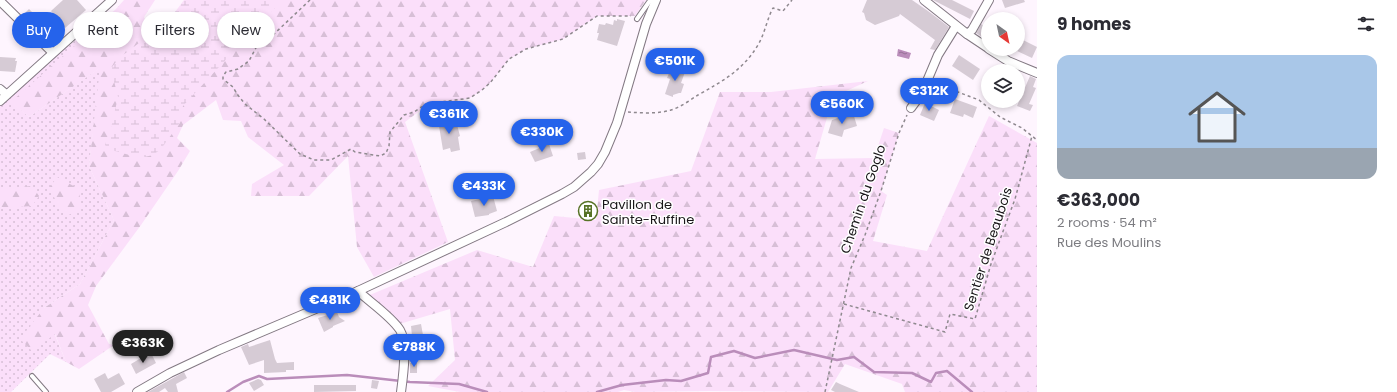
<!DOCTYPE html>
<html lang="en">
<head>
<meta charset="utf-8">
<style>
  :root { --surface:#fff; --page:#f7f7f7; --text:#2b2b33; --muted:#7c7c81; --accent:#2563eb }
  body { margin:0; font-family:Poppins,sans-serif; background:var(--page); color:var(--text); height:100vh; display:flex; flex-direction:column; font-size:15px; white-space:nowrap }
  * { box-sizing:border-box; margin:0 }
  p { font-size:13px; color:var(--muted) }
  .icon { flex:none; width:22px; height:22px; fill:none; stroke:currentColor; stroke-width:2; stroke-linecap:round; stroke-linejoin:round }
  .map { position:relative; flex:1; overflow:hidden }
  .drawer { display:flex; flex-direction:column; background:var(--surface); width:360px }
  .drawer>* { flex:none }
  .banner { position:absolute; left:12px; top:12px; width:380px; height:36px; display:flex; gap:8px }
  .needle { width:26px; rotate:147deg }
  .fabs { position:absolute; left:981px; top:12px; display:grid; gap:8px }
  .fabs a { display:grid; place-items:center; width:44px; height:44px; border-radius:50%; background:var(--surface); box-shadow:0 2px 6px #0003; font-size:20px }
  .price { position:absolute; translate:-50% -34px; padding:0 9px; border-radius:14px; background:var(--accent); color:#fff; font-size:13px; line-height:26px; filter:drop-shadow(0 1px 2px #0008) }
  .price::after { content:''; position:absolute; left:50%; top:24px; width:12px; height:9px; margin-left:-6px; background:inherit; clip-path:polygon(0 0,100% 0,50% 100%) }
  .price.on { background:#222; color:#fff }
  ul { padding:0; list-style:none }
  li { display:grid; align-content:center; gap:8px; height:212px; padding:0 20px }
  li span { display:grid; place-items:center; height:124px; border-radius:12px; color:#555 }
  li>.icon { margin-inline-start:auto }
  span .icon { width:72px; height:72px; fill:#fffc; stroke-width:1 }
  li b { font-size:17px }
  h2 { display:flex; justify-content:space-between; align-items:center; height:48px; padding:0 20px; font-size:17px }
  .pill { padding:0 14px; border-radius:18px; background:var(--surface); box-shadow:0 2px 6px #0003; font-size:14px; line-height:36px }
  .pill.on { background:var(--accent); color:#fff }
  main { display:flex; flex:1; min-height:0 }
  .map>svg:first-child { display:block }
  .grass { fill:url(#grass-dots) }
  .forest { fill:url(#forest-firs) }
  .wetland { fill:url(#wetland-marsh) }
  .water { fill:url(#water-ripples) }
  .lines { fill:none; stroke-linecap:round; stroke-linejoin:round }
  .stream { stroke:#ba8dba; stroke-width:2.5 }
  .building { fill:#d6cbd5 }
  .service-casing { stroke:#837983; stroke-width:6 }
  .minor-casing { stroke:#837983; stroke-width:10 }
  .path { stroke:#8f898f; stroke-width:1.5; stroke-dasharray:3 3; stroke-linecap:butt }
  .service { stroke:#fff; stroke-width:4 }
  .minor { stroke:#fff; stroke-width:8 }
  .labels { text-anchor:middle; dominant-baseline:central; stroke-width:3; stroke-linejoin:round; paint-order:stroke }
  .street-label { font-size:13px; fill:#191619; stroke:#fff }
  .poi-label { font-size:13px; fill:#191619; stroke:#fff; text-anchor:start }
</style>
</head>
<body>
<main>
<div class="map">
<svg width="1037" height="392" viewBox="0 0 1037 392">
  <defs>
    <pattern id="grass-dots" width="8" height="8" patternUnits="userSpaceOnUse"><rect width="8" height="8" fill="#fbdffa"/><path d="M2 2h.1M6 6h.1" fill="none" stroke="#d7bfd6" stroke-width="1.8" stroke-linecap="round"/></pattern>
    <pattern id="forest-firs" width="22" height="20" patternUnits="userSpaceOnUse"><rect width="22" height="20" fill="#fbdffa"/><path d="M5 1l3.5 6h-7zM16 11l3.5 6h-7z" fill="#d7bfd6"/></pattern>
    <pattern id="wetland-marsh" width="20" height="14" patternUnits="userSpaceOnUse"><rect width="20" height="14" fill="#fbdffa"/><path d="M1 5h8M5 5V1M11 12h8M15 12V8" fill="none" stroke="#d7bfd6"/></pattern>
    <pattern id="water-ripples" width="26" height="14" patternUnits="userSpaceOnUse"><rect width="26" height="14" fill="#ba8dba"/><path d="M2 4q2-2 4 0t4 0M15 11q2-2 4 0t4 0" fill="none" stroke="#967296"/></pattern>
  </defs>
  <rect width="100%" height="100%" fill="#fef5fe"/>
  <path class="grass" d="M115,10L12,102L29,117L101,67L89,166L114,220L80,284L44,308L66,362L50,354L11,392H0V206L3,208L0,189V101L6,94Z"/>
  <g class="forest">
    <path d="M124,0H155L144,17L160,60L264,0H646L635,16H597L563,39L526,49L509,59L490,83L482,90L470,98L421,110L405,122L448,242L374,277L357,247L348,156L309,196H251L252,184L284,165L248,137L241,121L223,120L216,100L183,125L177,138L190,151L178,171L141,225L96,286L88,305L109,344L114,345L79,369L66,362L55,334L32,351L20,339L44,308L80,284L114,220L89,166L100,68L29,117L11,102L115,10Z"/>
    <path d="M868,81L833,97L815,159L874,158L884,128L899,133L881,191L887,195L873,241L927,251L989,116L1037,143V392H905L902,384L845,364L828,392L709,391L635,392L624,390L618,392H460L428,386L455,360L450,309L396,325L365,297L477,250L533,267L554,216L596,220L599,190L691,171L720,92H771Z"/>
    <path d="M57,177L79,189L81,210L68,215L59,209L50,187Z"/>
    <path d="M32,186L39,196L32,206L3,208L0,206V189Z"/>
  </g>
  <path class="wetland" d="M184,0H284L232,46L231,54L183,106L179,124L161,149L153,155L140,158L108,149L105,145L107,139L109,137L118,97L112,73V67L119,58L139,43L157,36Z"/>
  <path class="water" d="M898,49L911,53L909,59L897,56Z"/>
  <g class="lines">
    <g class="stream">
      <path d="M227,392L243,382L259,376L267,379L347,375L410,382L459,384L487,392"/>
      <path d="M597,392L622,385L666,380L681,381L708,373L711,357L734,351L755,358L794,350L837,360L854,357L874,372L912,373L931,382L936,373L947,371L972,392"/>
    </g>
  </g>
  <g class="building">
    <path d="M63,0H77L86,10L65,28L51,11Z"/>
    <path d="M867,0H912L928,11L949,27L935,50L930,49L935,40L900,14L899,16L875,25L866,20L864,13L862,12Z"/>
    <path d="M933,0H952L974,11L970,19Z"/>
    <path d="M1002,0H1024L1025,2L1005,8Z"/>
    <path d="M29,9L35,15L30,20L24,14Z"/>
    <path d="M617,19L625,21L617,46L597,40L599,33H597L599,24L605,25L606,23L613,25L614,20L617,21Z"/>
    <path d="M981,24L988,28V41L976,33Z"/>
    <path d="M1021,39L1037,47L1032,58L1015,50L1018,49V44Z"/>
    <path d="M959,55L980,69L973,80L952,66Z"/>
    <path d="M0,57L16,58L15,61H17L15,72L0,71Z"/>
    <path d="M672,66L685,72L681,83L684,84L681,93H679L673,95V97L665,94L670,79L667,78Z"/>
    <path d="M1030,76L1036,79L1033,87L1036,88L1029,104L1033,105L1030,111L1017,106Z"/>
    <path d="M955,99L977,107L973,118L964,114L963,117L950,113Z"/>
    <path d="M925,103L939,110L934,121L920,115Z"/>
    <path d="M853,113L857,126L844,130L842,137L828,133L832,120Z"/>
    <path d="M446,118L447,123L456,121L460,136L458,137L460,150L451,152L450,148L443,150L438,120Z"/>
    <path d="M549,144L553,156L535,162L530,152Z"/>
    <path d="M585,152L586,159L578,160L577,153Z"/>
    <path d="M493,196L497,211L489,214V215L475,217L471,201Z"/>
    <path d="M337,312L339,317L345,321L333,326V327L324,332L318,318Z"/>
    <path d="M421,324L423,335L412,336L411,326Z"/>
    <path d="M270,340L275,359L277,363L294,362V370H286V372L264,373V360L249,365L241,347L248,344L249,347Z"/>
    <path d="M146,355L147,357L152,355L156,363L136,374L131,364Z"/>
    <rect x="410" y="363" width="7" height="10"/>
    <path d="M184,372L187,378L176,384L178,392H168L165,388L159,392H148Z"/>
    <path d="M105,373L108,379L119,373L125,384L111,392H101L94,379Z"/>
    <path d="M258,379L261,380L264,385L254,391L249,383Z"/>
    <path d="M372,380L379,381L377,389L371,388Z"/>
    <path d="M836,382L840,384L859,392H835L831,390Z"/>
    <path d="M314,385H356V391L314,392Z"/>
  </g>
  <g class="lines">
    <g class="service-casing">
      <g id="service">
        <path d="M637,19L649,2L655,0"/>
        <path d="M32,376L46,392"/>
      </g>
    </g>
    <g class="minor-casing">
      <g id="minor">
        <path d="M924,0L967,34L988,48"/>
        <path d="M0,1L52,52"/>
        <path d="M967,34L972,30L989,0"/>
        <path d="M989,49L1008,61L1037,73"/>
        <path d="M0,89L6,94"/>
        <path d="M0,101L112,0"/>
        <path d="M911,108L922,93L938,55L956,26"/>
        <path d="M358,291C370,302 392,317 400,330C408,343 403,377 401,392"/>
        <path d="M137,392L170,373L219,350L358,291L506,222L562,194L574,187L591,172L598,164L605,152L617,123L646,24L656,0"/>
      </g>
    </g>
    <g class="path">
      <path d="M310,0L274,34L260,40L249,61L238,69L226,72L223,76V79L233,87L237,94L245,104L264,119L300,154L314,160H331L351,149L355,152L380,156L386,153L389,146L390,132L404,115L414,112L426,104L470,98L482,90L490,83L509,59L526,49L563,39L597,16H631"/>
      <path d="M934,83L979,100L1000,117L1022,128L1037,140"/>
      <path d="M628,112C642,113 658,114 671,110C681,107 690,100 698,95C723,81 743,70 758,45C765,33 767,19 773,8L783,11L792,0"/>
      <path d="M844,304L945,332L950,314L975,319L991,264L1015,199L1032,136"/>
      <path d="M825,392L851,268L865,235L881,191L899,133L907,115"/>
    </g>
    <use href="#service" class="service"/>
    <use href="#minor" class="minor"/>
  </g>
  <defs>
    <g id="building-ring" transform="scale(1)"><circle r="9.5" fill="#fff" stroke="#577226" stroke-width="1.5"/><path d="M-4-6H4V6H1V3H-1V6H-4ZM-2.5-4.3h1.7v1.8h-1.7ZM.8-4.3h1.7v1.8H.8ZM-2.5-1h1.7V.8h-1.7ZM.8-1h1.7V.8H.8Z" fill="#577226"/></g>
  </defs>
  <g fill-rule="evenodd">
    <use href="#building-ring" x="588" y="211"/>
  </g>
  <g class="labels">
    <g class="street-label">
      <text transform="translate(863 199) rotate(-71)">Chemin du Goglo</text>
      <text transform="translate(988 249) rotate(-72)">Sentier de Beaubois</text>
    </g>
    <g class="poi-label">
      <text x="602" y="204">Pavillon de<tspan x="602" dy="15">Sainte-Ruffine</tspan></text>
    </g>
  </g>
</svg>
<div class="fabs">
<a><svg class="needle" viewBox="-14 -14 28 28"><path d="M0-13l5 13h-10z" fill="#e53935"/><path d="M0 13l5-13h-10z" fill="#7c7c81"/></svg></a>
<a><svg class="icon" aria-label="layers" viewBox="0 0 24 24"><path d="M12 4l9 5-9 5-9-5zM3 14l9 5 9-5"/></svg></a>
</div>
<b class="price" style="left:675px;top:82px">€501K</b>
<b class="price" style="left:929px;top:112px">€312K</b>
<b class="price" style="left:842px;top:125px">€560K</b>
<b class="price" style="left:449px;top:135px">€361K</b>
<b class="price" style="left:542px;top:153px">€330K</b>
<b class="price" style="left:484px;top:207px">€433K</b>
<b class="price" style="left:330px;top:321px">€481K</b>
<b class="price on" style="left:143px;top:364px">€363K</b>
<b class="price" style="left:414px;top:368px">€788K</b>
<div class="banner">
<a class="pill on">Buy</a>
<a class="pill">Rent</a>
<a class="pill">Filters</a>
<a class="pill">New</a>
</div>
</div>
<section class="drawer">
<h2>9 homes<svg class="icon" aria-label="filters" viewBox="0 0 24 24"><path d="M4 7h16M4 17h16"/><circle cx="9" cy="7" r="2"/><circle cx="15" cy="17" r="2"/></svg></h2>
<ul>
<li><span style="background:linear-gradient(#a9c7e8 75%,#9aa5b1 0)"><svg class="icon" aria-label="home" viewBox="0 0 24 24"><path d="M3 11l9-7 9 7M6 9v11h12V9"/></svg></span><div><b>€363,000</b><p>2 rooms · 54 m²</p><p>Rue des Moulins</p></div></li>
</ul>
</section>
</main>
</body>
</html>
